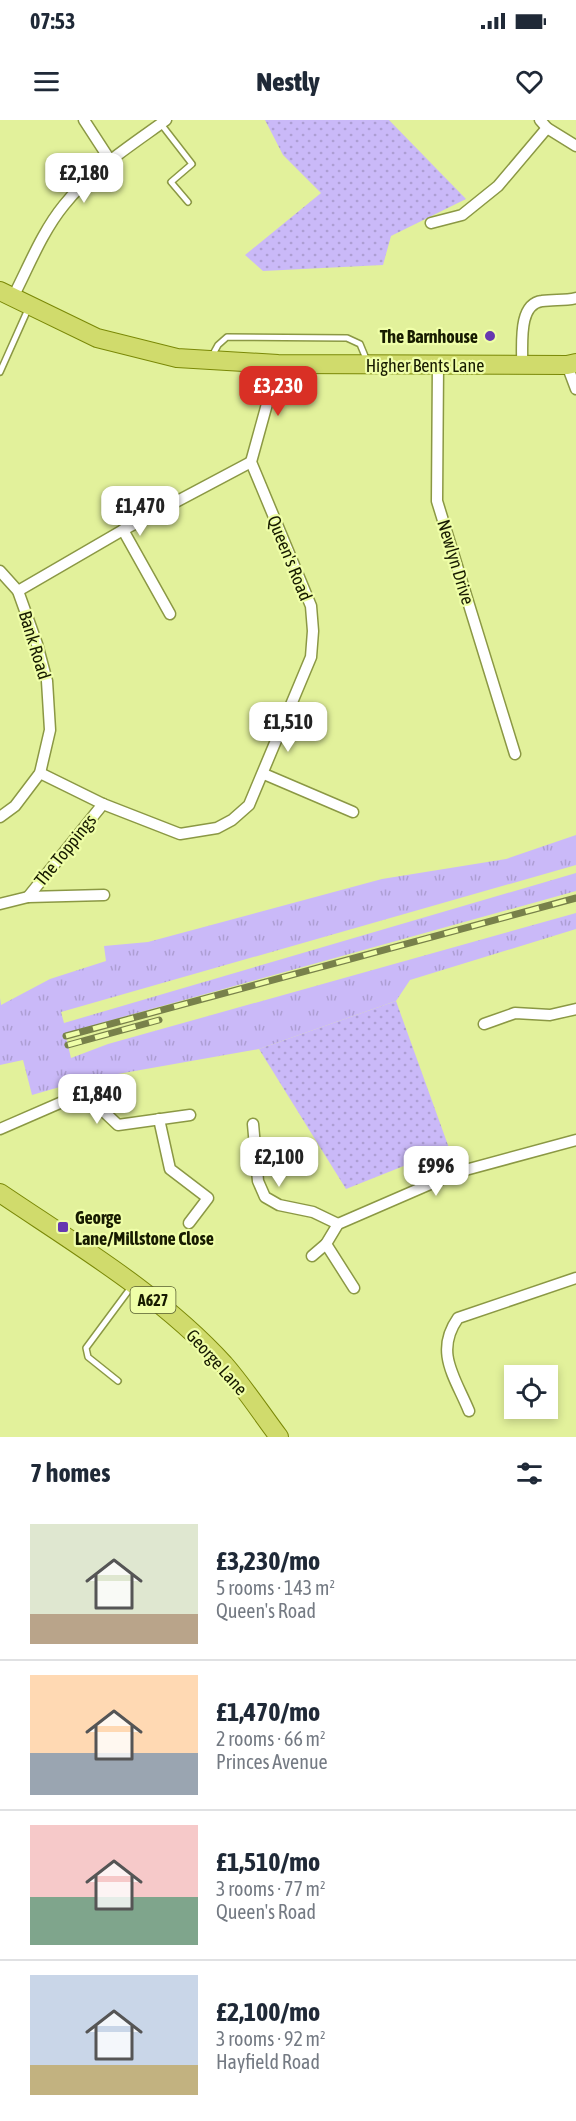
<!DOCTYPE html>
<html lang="en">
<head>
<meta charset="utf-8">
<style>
  :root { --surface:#fff; --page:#f6f6f7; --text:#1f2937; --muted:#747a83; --line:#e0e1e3; --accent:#d93025 }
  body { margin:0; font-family:"Asap Condensed",sans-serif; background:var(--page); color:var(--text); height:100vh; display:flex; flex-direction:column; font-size:22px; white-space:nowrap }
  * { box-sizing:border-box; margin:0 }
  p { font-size:20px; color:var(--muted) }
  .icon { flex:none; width:33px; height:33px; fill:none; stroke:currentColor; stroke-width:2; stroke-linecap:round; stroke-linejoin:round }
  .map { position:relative; height:1317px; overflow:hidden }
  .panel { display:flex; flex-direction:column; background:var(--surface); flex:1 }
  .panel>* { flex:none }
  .tools { position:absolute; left:504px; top:1245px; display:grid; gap:12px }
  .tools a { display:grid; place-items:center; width:54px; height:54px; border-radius:0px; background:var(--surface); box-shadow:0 3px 9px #0003; font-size:30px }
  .price { position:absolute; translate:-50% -51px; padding:0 14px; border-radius:12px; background:#fff; color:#222; font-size:20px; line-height:39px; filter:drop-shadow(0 2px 3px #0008) }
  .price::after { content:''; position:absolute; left:50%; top:36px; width:18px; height:14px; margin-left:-9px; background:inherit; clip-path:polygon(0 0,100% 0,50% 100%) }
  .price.selected { background:var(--accent); color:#fff }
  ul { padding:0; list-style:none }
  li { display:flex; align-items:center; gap:18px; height:150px; padding:0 30px }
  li+li { border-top:2px solid var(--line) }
  li span { display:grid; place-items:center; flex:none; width:168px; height:120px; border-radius:0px; color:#555 }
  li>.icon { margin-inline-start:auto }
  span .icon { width:72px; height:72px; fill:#fffc; stroke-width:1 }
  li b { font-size:26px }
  h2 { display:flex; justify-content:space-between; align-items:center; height:72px; padding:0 30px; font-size:26px }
  .status { display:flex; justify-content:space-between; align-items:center; height:42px; padding:0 30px; background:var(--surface); direction:ltr }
  .status svg { height:16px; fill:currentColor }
  header { display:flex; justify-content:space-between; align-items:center; height:78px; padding:0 30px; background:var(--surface); font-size:27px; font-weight:800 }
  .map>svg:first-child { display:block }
  .grass { fill:url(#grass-tufts) }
  .park { fill:url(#park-dots) }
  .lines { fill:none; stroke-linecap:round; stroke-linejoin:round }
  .service-casing { stroke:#8b9844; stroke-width:8 }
  .minor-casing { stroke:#8b9844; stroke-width:13 }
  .primary-casing { stroke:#7a8806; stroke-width:20 }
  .service { stroke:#fff; stroke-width:5 }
  .minor { stroke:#fff; stroke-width:10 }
  .primary { stroke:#d0db6c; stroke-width:18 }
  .rail-casing { stroke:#78814a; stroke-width:7 }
  .rail { stroke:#effea8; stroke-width:4.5; stroke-dasharray:14; stroke-linecap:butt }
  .poi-dot { fill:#6738b0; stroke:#effea8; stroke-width:2 }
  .labels { text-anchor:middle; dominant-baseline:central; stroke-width:4.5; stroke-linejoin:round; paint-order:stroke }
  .shield { fill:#effea8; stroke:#585f32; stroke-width:1.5 }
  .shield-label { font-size:16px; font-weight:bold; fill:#171b00 }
  .poi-label { font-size:18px; font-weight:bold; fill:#171b00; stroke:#effea8; text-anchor:end }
  .street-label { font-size:18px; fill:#171b00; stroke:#effea8 }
</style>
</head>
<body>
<div class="status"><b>07:53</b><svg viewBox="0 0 49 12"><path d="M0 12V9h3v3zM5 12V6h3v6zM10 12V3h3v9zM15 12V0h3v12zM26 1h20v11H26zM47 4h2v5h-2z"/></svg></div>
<header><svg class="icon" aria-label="menu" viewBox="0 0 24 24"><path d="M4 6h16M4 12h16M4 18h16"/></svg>Nestly<svg class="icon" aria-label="heart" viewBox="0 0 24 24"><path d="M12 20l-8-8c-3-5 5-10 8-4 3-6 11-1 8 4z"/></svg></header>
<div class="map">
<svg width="576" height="1317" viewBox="0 0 576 1317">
  <defs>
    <pattern id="grass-tufts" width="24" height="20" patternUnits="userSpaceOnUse" patternTransform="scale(1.5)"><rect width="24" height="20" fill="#cab9f8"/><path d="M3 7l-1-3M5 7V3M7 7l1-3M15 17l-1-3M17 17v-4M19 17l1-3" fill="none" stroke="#ad9ed3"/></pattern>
    <pattern id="park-dots" width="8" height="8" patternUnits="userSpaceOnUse" patternTransform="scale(1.5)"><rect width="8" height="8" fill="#cab9f8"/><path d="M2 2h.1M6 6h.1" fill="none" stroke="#ad9ed3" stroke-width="1.8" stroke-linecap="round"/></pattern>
  </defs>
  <rect width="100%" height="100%" fill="#e2f19b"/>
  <path class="grass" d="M576,715V745L61,892L64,903L576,753V771L65,913L71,938L108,924L576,793V809L410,860L396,881L259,929L84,960L32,975L23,940L0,945V878L1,885L50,859L106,841L104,826L148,822L382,759L506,739Z"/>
  <g class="park">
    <path d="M265,0H389L466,79L391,116L383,145L263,151L245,135L321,73L283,35Z"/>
    <path d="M396,881L449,1028L346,1069L259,929Z"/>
  </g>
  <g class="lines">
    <g class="service-casing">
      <g id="service">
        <path d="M161,4L192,44L171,62L188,82"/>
        <path d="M212,236L218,225L227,217L347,218L360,224L367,241"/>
        <path d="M0,252L29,187"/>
        <path d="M118,1261L88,1237L86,1228L132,1166"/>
      </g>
    </g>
    <g class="minor-casing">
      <g id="minor">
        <path d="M84,0L110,40"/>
        <path d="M540,0L547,8L576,26"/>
        <path d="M431,103L462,95L498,66L547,8"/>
        <path d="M13,177C29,146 42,112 64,85C92,50 130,26 166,0"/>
        <path d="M438,244L437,381L515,634"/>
        <path d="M522,245C523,227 517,184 542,181C554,179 564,181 576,178"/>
        <path d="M567,245L576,269"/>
        <path d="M123,410L170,494"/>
        <path d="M0,451L18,471L37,524L47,561L50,610L40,653L15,686L0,697"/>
        <path d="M18,471L123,410L251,342"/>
        <path d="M40,653L103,684L180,714L217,708L232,700L249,685L311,537L313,511L311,486L251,342L278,244"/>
        <path d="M264,654L353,692"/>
        <path d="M28,777L103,684"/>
        <path d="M0,784L28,777L104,775"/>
        <path d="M484,904L515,893L550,895L576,889"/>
        <path d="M159,999L170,1049L208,1078L189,1103"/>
        <path d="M253,1004L258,1061L265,1077L279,1085L313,1092L338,1104"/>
        <path d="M0,1009L69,979L100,988L118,1005L190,995"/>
        <path d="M312,1136L326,1124"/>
        <path d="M354,1168L326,1124L338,1104L458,1052L576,1020"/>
        <path d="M469,1291C455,1257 434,1232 458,1198L576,1158"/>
      </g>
    </g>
    <g class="primary-casing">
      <g id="primary">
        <path d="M0,171L97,218L177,238L278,244L567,245L576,243"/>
        <path d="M0,1073C77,1125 161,1175 224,1244C244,1267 261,1293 279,1317"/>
      </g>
    </g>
    <use href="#service" class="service"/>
    <use href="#minor" class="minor"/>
    <use href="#primary" class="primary"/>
    <g class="rail-casing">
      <g id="rail">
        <path d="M66,916L576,778"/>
        <path d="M68,925L159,900"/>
      </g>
    </g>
    <use href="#rail" class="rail"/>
  </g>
  <g class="poi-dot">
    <circle cx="490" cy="216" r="6"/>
    <rect x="57" y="1101" width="12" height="12" rx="3"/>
  </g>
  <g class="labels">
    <rect class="shield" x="130.5" y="1167" width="45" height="26" rx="4.5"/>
    <g class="shield-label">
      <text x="153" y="1180">A627</text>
    </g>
    <g class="poi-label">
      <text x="478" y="216">The Barnhouse</text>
      <text x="75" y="1097" text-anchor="start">George<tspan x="75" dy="21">Lane/Millstone Close</tspan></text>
    </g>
    <g class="street-label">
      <text x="425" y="245">Higher Bents Lane</text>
      <text transform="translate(290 438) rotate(68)">Queen's Road</text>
      <text transform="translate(456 442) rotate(73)">Newlyn Drive</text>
      <text transform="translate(35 525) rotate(73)">Bank Road</text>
      <text transform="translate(65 730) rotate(-51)">The Toppings</text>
      <text transform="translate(217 1242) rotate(48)">George Lane</text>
    </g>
  </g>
</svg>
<div class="tools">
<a><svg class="icon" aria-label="locate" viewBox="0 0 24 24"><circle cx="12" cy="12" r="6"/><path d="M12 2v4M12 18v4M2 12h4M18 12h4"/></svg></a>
</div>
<b class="price" style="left:84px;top:84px">£2,180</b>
<b class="price selected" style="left:278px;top:297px">£3,230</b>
<b class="price" style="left:140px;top:417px">£1,470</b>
<b class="price" style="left:288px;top:633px">£1,510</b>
<b class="price" style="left:97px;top:1005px">£1,840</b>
<b class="price" style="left:279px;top:1068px">£2,100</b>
<b class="price" style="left:436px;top:1077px">£996</b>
</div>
<section class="panel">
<h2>7 homes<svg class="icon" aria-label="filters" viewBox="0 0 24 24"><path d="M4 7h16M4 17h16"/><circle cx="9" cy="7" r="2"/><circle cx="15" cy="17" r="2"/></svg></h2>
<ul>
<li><span style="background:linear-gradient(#dfe7d0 75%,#b9a48a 0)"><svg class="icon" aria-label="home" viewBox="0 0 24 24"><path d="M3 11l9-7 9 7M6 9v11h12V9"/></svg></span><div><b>£3,230/mo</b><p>5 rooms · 143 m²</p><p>Queen's Road</p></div></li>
<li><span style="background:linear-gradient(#ffd9b3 65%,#9aa5b1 0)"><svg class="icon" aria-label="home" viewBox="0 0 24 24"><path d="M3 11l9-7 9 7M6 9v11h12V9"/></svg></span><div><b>£1,470/mo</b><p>2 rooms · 66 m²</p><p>Princes Avenue</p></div></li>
<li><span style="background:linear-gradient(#f6c9c9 60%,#7fa58c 0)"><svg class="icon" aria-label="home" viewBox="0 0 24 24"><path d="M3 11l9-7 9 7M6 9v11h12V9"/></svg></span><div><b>£1,510/mo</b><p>3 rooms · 77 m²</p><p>Queen's Road</p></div></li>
<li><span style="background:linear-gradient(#c9d6e8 75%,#c2b280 0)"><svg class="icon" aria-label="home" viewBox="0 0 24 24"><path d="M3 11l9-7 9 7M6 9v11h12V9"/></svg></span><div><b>£2,100/mo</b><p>3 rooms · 92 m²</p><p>Hayfield Road</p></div></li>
</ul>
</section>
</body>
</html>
